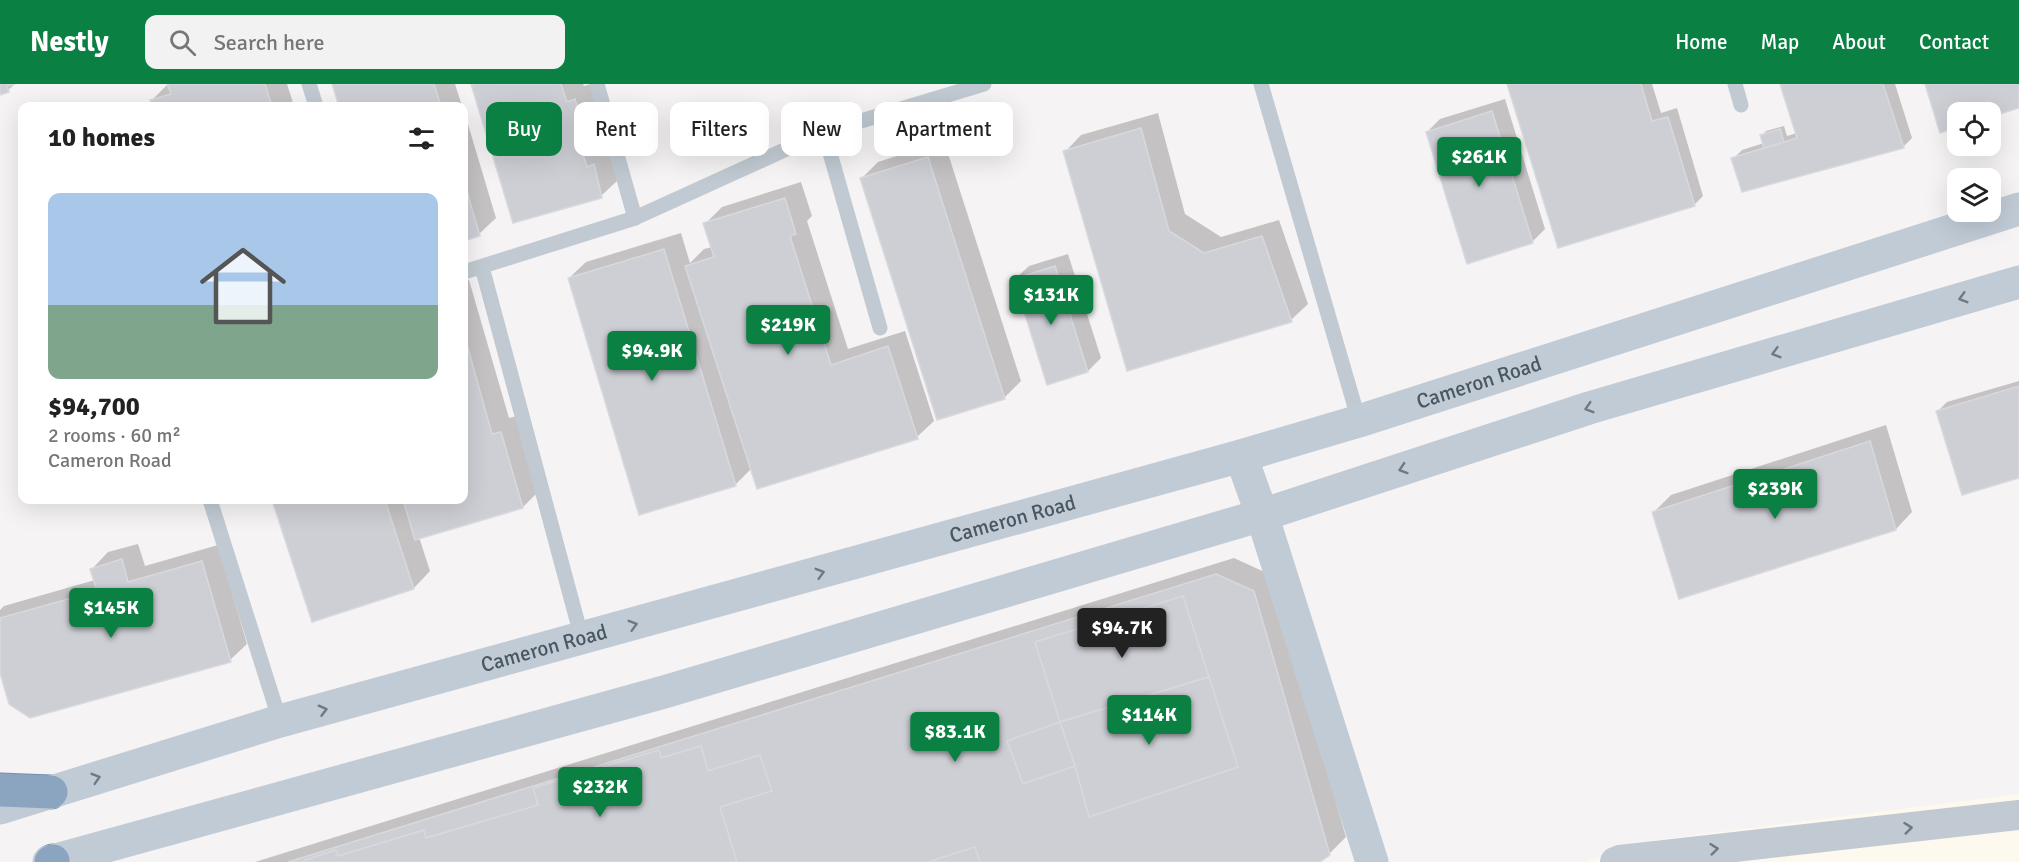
<!DOCTYPE html>
<html lang="en">
<head>
<meta charset="utf-8">
<style>
  :root { --surface:#fff; --page:#f2f2f2; --text:#222; --muted:#767676; --line:#e0e0e0; --accent:#0b8043 }
  body { margin:0; font-family:Signika,sans-serif; background:var(--page); color:var(--text); height:100vh; display:flex; flex-direction:column; font-size:22px; white-space:nowrap }
  * { box-sizing:border-box; margin:0 }
  p { font-size:20px; color:var(--muted) }
  .icon { flex:none; width:33px; height:33px; fill:none; stroke:currentColor; stroke-width:2; stroke-linecap:round; stroke-linejoin:round }
  .map { position:relative; flex:1; overflow:hidden }
  .details { position:absolute; left:18px; top:18px; width:450px; height:402px; display:flex; flex-direction:column; background:var(--surface); border-radius:12px; box-shadow:0 6px 24px #0002 }
  .details>* { flex:none }
  .guide { position:absolute; left:486px; top:18px; width:570px; height:54px; display:flex; gap:12px }
  .tools { position:absolute; left:1947px; top:18px; display:grid; gap:12px }
  .tools a { display:grid; place-items:center; width:54px; height:54px; border-radius:12px; background:var(--surface); box-shadow:0 6px 24px #0002; font-size:30px }
  .price { position:absolute; translate:-50% -51px; padding:0 14px; border-radius:6px; background:var(--accent); color:#fff; font-size:20px; line-height:39px; filter:drop-shadow(0 2px 3px #0008) }
  .price::after { content:''; position:absolute; left:50%; top:36px; width:18px; height:14px; margin-left:-9px; background:inherit; clip-path:polygon(0 0,100% 0,50% 100%) }
  .price.current { background:#222; color:#fff }
  ul { padding:0; list-style:none }
  li { display:grid; align-content:center; gap:12px; height:318px; padding:0 30px }
  li+li { border-top:2px solid var(--line) }
  li span { display:grid; place-items:center; height:186px; border-radius:12px; color:#555 }
  li>.icon { margin-inline-start:auto }
  span .icon { width:108px; height:108px; fill:#fffc; stroke-width:1 }
  li b { font-size:26px }
  h2 { display:flex; justify-content:space-between; align-items:center; height:72px; padding:0 30px; font-size:26px }
  .chip { padding:0 21px; border-radius:12px; background:var(--surface); box-shadow:0 6px 24px #0002; font-size:21px; line-height:54px }
  .chip.current { background:var(--accent); color:#fff }
  header { display:flex; align-items:center; gap:36px; box-sizing:border-box; height:84px; padding:0 30px; background:var(--accent); color:#fff }
  header strong { font-size:28px }
  nav { display:flex; gap:33px; margin-inline-start:auto; font-size:21px }
  .search { width:420px; height:54px; background:var(--page); display:flex; align-items:center; gap:15px; box-sizing:border-box; padding:0 21px; border-radius:12px; color:var(--muted); font-size:22px }
  .map>svg:first-child { display:block }
  .commercial { fill:#fdf9ef }
  .shadow { fill:#0003 }
  .building { fill:#cdcfd5; stroke:#d7d9de; stroke-width:1.5 }
  .lines { fill:none; stroke-linecap:round; stroke-linejoin:round }
  .highway-casing { stroke:#7690ad; stroke-width:35 }
  .lane { stroke:#c1cad2; stroke-width:15 }
  .street { stroke:#c1cad2; stroke-width:30 }
  .secondary { stroke:#c1cbd6; stroke-width:33 }
  .highway { stroke:#8ba5c1; stroke-width:33 }
  .oneway { stroke:#6e7984 }
  .oneway2 { stroke:#6e7983 }
  .labels { text-anchor:middle; dominant-baseline:central; stroke-width:4.5; stroke-linejoin:round; paint-order:stroke }
  .street-label { font-size:21px; fill:#4a5661; stroke:#fff }
</style>
</head>
<body>
<header>
<strong>Nestly</strong>
<div class="search"><svg class="icon" aria-label="search" viewBox="0 0 24 24"><circle cx="10" cy="10" r="6"/><path d="M15 15l6 6"/></svg>Search here</div>
<nav><a>Home</a><a>Map</a><a>About</a><a>Contact</a></nav>
</header>
<div class="map">
<svg width="2019" height="778" viewBox="0 0 2019 778">
  <rect width="100%" height="100%" fill="#f5f3f3"/>
  <path class="commercial" d="M2019,710V778H1584L1657,756Z"/>
  <g class="shadow">
    <path d="M0,0H15L8,6L0,9Z"/>
    <path d="M168,0H287L294,22H154L152,16Z"/>
    <path d="M334,0H455L462,22H341Z"/>
    <path d="M472,0H583L584,2L591,0L604,41L597,48L603,67L611,65L618,96L601,112Z"/>
    <path d="M1509,0H1652L1661,29L1677,24L1703,112L1694,121Z"/>
    <path d="M1782,0H1895L1912,54L1903,63L1733,75L1742,66L1764,59L1762,52L1766,47L1784,42L1787,52L1797,49Z"/>
    <path d="M1505,15L1545,145L1532,158L1427,48L1440,35Z"/>
    <path d="M464,27L496,134L479,150L464,155Z"/>
    <path d="M1158,29L1185,130L1221,153L1279,136L1308,220L1291,236L1128,285L1065,68L1081,51Z"/>
    <path d="M944,57L1021,297L1004,314L861,95L878,78Z"/>
    <path d="M801,98L812,132L807,137L848,265L905,247L934,337L917,353L752,384L735,401L569,194L586,178L681,149L690,179L704,165L712,163L705,140L722,123Z"/>
    <path d="M1068,170L1101,274L1088,287L1015,195L1029,182Z"/>
    <path d="M469,196L509,334L517,332L539,407L523,423L419,453L430,487L414,504L313,536L273,416H464V197Z"/>
    <path d="M2019,297V392L1938,327L1947,318Z"/>
    <path d="M1886,341L1912,428L1896,445L1654,428L1671,411Z"/>
    <path d="M138,460L145,482L218,461L247,560L230,576L0,584V526L4,522L95,496L92,485L108,468Z"/>
    <path d="M1234,474L1271,491L1346,753L1329,770L1317,778H255Z"/>
  </g>
  <g class="building">
    <path d="M0,0H15L7,2L9,8L0,11Z"/>
    <path d="M167,0H265L272,22H152L150,16L171,10Z"/>
    <path d="M332,0H434L441,22H339Z"/>
    <path d="M471,0H561L567,18L575,15L588,59L580,61L587,83L594,80L602,114L513,139Z"/>
    <path d="M1507,0H1641L1652,37L1668,33L1695,122L1558,164Z"/>
    <path d="M1780,0H1883L1904,64L1742,108L1731,74L1797,54Z"/>
    <path d="M1925,0H2019V24L1990,33V28H1958V43L1940,49Z"/>
    <path d="M1492,27L1533,159L1467,180L1426,48Z"/>
    <path d="M1141,44L1169,147L1204,169L1262,152L1292,238L1127,287L1063,67Z"/>
    <path d="M1780,45L1784,58L1764,64L1760,51Z"/>
    <path d="M928,73L1005,315L937,336L860,94Z"/>
    <path d="M464,97L480,152L464,157Z"/>
    <path d="M785,114L796,150L790,152L831,281L888,262L918,355L757,405L685,182L714,173L703,139Z"/>
    <path d="M664,165L736,402L639,431L568,194Z"/>
    <path d="M1055,182L1088,288L1047,301L1014,195Z"/>
    <path d="M464,250L492,350L501,348L523,424L415,456L403,416H464Z"/>
    <path d="M2019,302V394L1962,411L1936,327Z"/>
    <path d="M1870,357L1896,446L1679,515L1652,428Z"/>
    <path d="M272,416H385L414,505L312,538Z"/>
    <path d="M122,475L128,498L202,477L231,578L30,634L9,620L0,589V534L97,507L90,485Z"/>
    <path d="M1216,490L1254,507L1330,771L1320,778H288Z"/>
    <path d="M1183,512L1209,593L1060,638L1035,558Z"/>
    <path d="M1209,593L1238,683L1089,733L1075,682L1060,638Z"/>
    <path d="M1060,638L1075,682L1023,700L1007,657Z"/>
    <path d="M701,662L708,687L760,671L772,707L720,723L737,778H306L305,776L336,766L338,772L424,746L426,754L538,721L533,704L659,666L661,674Z"/>
    <path d="M975,763L980,778H928Z"/>
  </g>
  <g class="lines">
    <g class="highway-casing">
      <g id="highway">
        <path d="M0,706L51,708"/>
        <path d="M51,778L53,777"/>
      </g>
    </g>
    <g class="lane">
      <path d="M309,0L316,22"/>
      <path d="M597,0L635,134"/>
      <path d="M1261,0L1359,337"/>
      <path d="M1735,0L1741,21"/>
      <path d="M824,48L880,244"/>
      <path d="M482,183L582,555"/>
      <path d="M464,188L635,134L824,48L984,0"/>
      <path d="M210,416L280,637"/>
    </g>
    <path class="street" d="M1615,778L1620,776L2019,731"/>
    <g class="secondary">
      <path d="M1241,372L1262,431L1372,778"/>
      <path id="s1" d="M0,724L280,637L1241,372L1359,337L2019,125"/>
      <path d="M49,778L664,608L1262,431L1589,324L2019,198"/>
    </g>
    <use href="#highway" class="highway"/>
  </g>
  <defs><path id="oneway-chevron" d="M-2-3.5L2.5 0L-2 3.5" fill="none" stroke-width="1.6" stroke-linecap="round" stroke-linejoin="round" transform="scale(1.5)"/></defs>
  <g class="oneway">
    <use href="#oneway-chevron" transform="translate(1963 214) rotate(164)"/>
    <use href="#oneway-chevron" transform="translate(1776 269) rotate(164)"/>
    <use href="#oneway-chevron" transform="translate(1589 324) rotate(163)"/>
    <use href="#oneway-chevron" transform="translate(1403 385) rotate(162)"/>
    <use href="#oneway-chevron" transform="translate(820 489) rotate(-16)"/>
    <use href="#oneway-chevron" transform="translate(633 541) rotate(-16)"/>
    <use href="#oneway-chevron" transform="translate(323 626) rotate(-15)"/>
    <use href="#oneway-chevron" transform="translate(96 694) rotate(-17)"/>
  </g>
  <g class="oneway2">
    <use href="#oneway-chevron" transform="translate(1908 744) rotate(-6)"/>
    <use href="#oneway-chevron" transform="translate(1714 765) rotate(-6)"/>
  </g>
  <g class="labels">
    <g class="street-label">
      <text stroke="none"><textPath href="#s1" startOffset="1539">Cameron Road</textPath></text>
      <text stroke="none"><textPath href="#s1" startOffset="1053">Cameron Road</textPath></text>
      <text stroke="none"><textPath href="#s1" startOffset="567">Cameron Road</textPath></text>
    </g>
  </g>
</svg>
<div class="tools">
<a><svg class="icon" aria-label="locate" viewBox="0 0 24 24"><circle cx="12" cy="12" r="6"/><path d="M12 2v4M12 18v4M2 12h4M18 12h4"/></svg></a>
<a><svg class="icon" aria-label="layers" viewBox="0 0 24 24"><path d="M12 4l9 5-9 5-9-5zM3 14l9 5 9-5"/></svg></a>
</div>
<b class="price" style="left:1479px;top:104px">$261K</b>
<b class="price" style="left:1051px;top:242px">$131K</b>
<b class="price" style="left:788px;top:272px">$219K</b>
<b class="price" style="left:652px;top:298px">$94.9K</b>
<b class="price" style="left:1775px;top:436px">$239K</b>
<b class="price" style="left:111px;top:555px">$145K</b>
<b class="price current" style="left:1122px;top:575px">$94.7K</b>
<b class="price" style="left:1149px;top:662px">$114K</b>
<b class="price" style="left:955px;top:679px">$83.1K</b>
<b class="price" style="left:600px;top:734px">$232K</b>
<div class="guide">
<a class="chip current">Buy</a>
<a class="chip">Rent</a>
<a class="chip">Filters</a>
<a class="chip">New</a>
<a class="chip">Apartment</a>
</div>
<section class="details">
<h2>10 homes<svg class="icon" aria-label="filters" viewBox="0 0 24 24"><path d="M4 7h16M4 17h16"/><circle cx="9" cy="7" r="2"/><circle cx="15" cy="17" r="2"/></svg></h2>
<ul>
<li><span style="background:linear-gradient(#a9c7e8 60%,#7fa58c 0)"><svg class="icon" aria-label="home" viewBox="0 0 24 24"><path d="M3 11l9-7 9 7M6 9v11h12V9"/></svg></span><div><b>$94,700</b><p>2 rooms · 60 m²</p><p>Cameron Road</p></div></li>
</ul>
</section>
</div>
</body>
</html>
